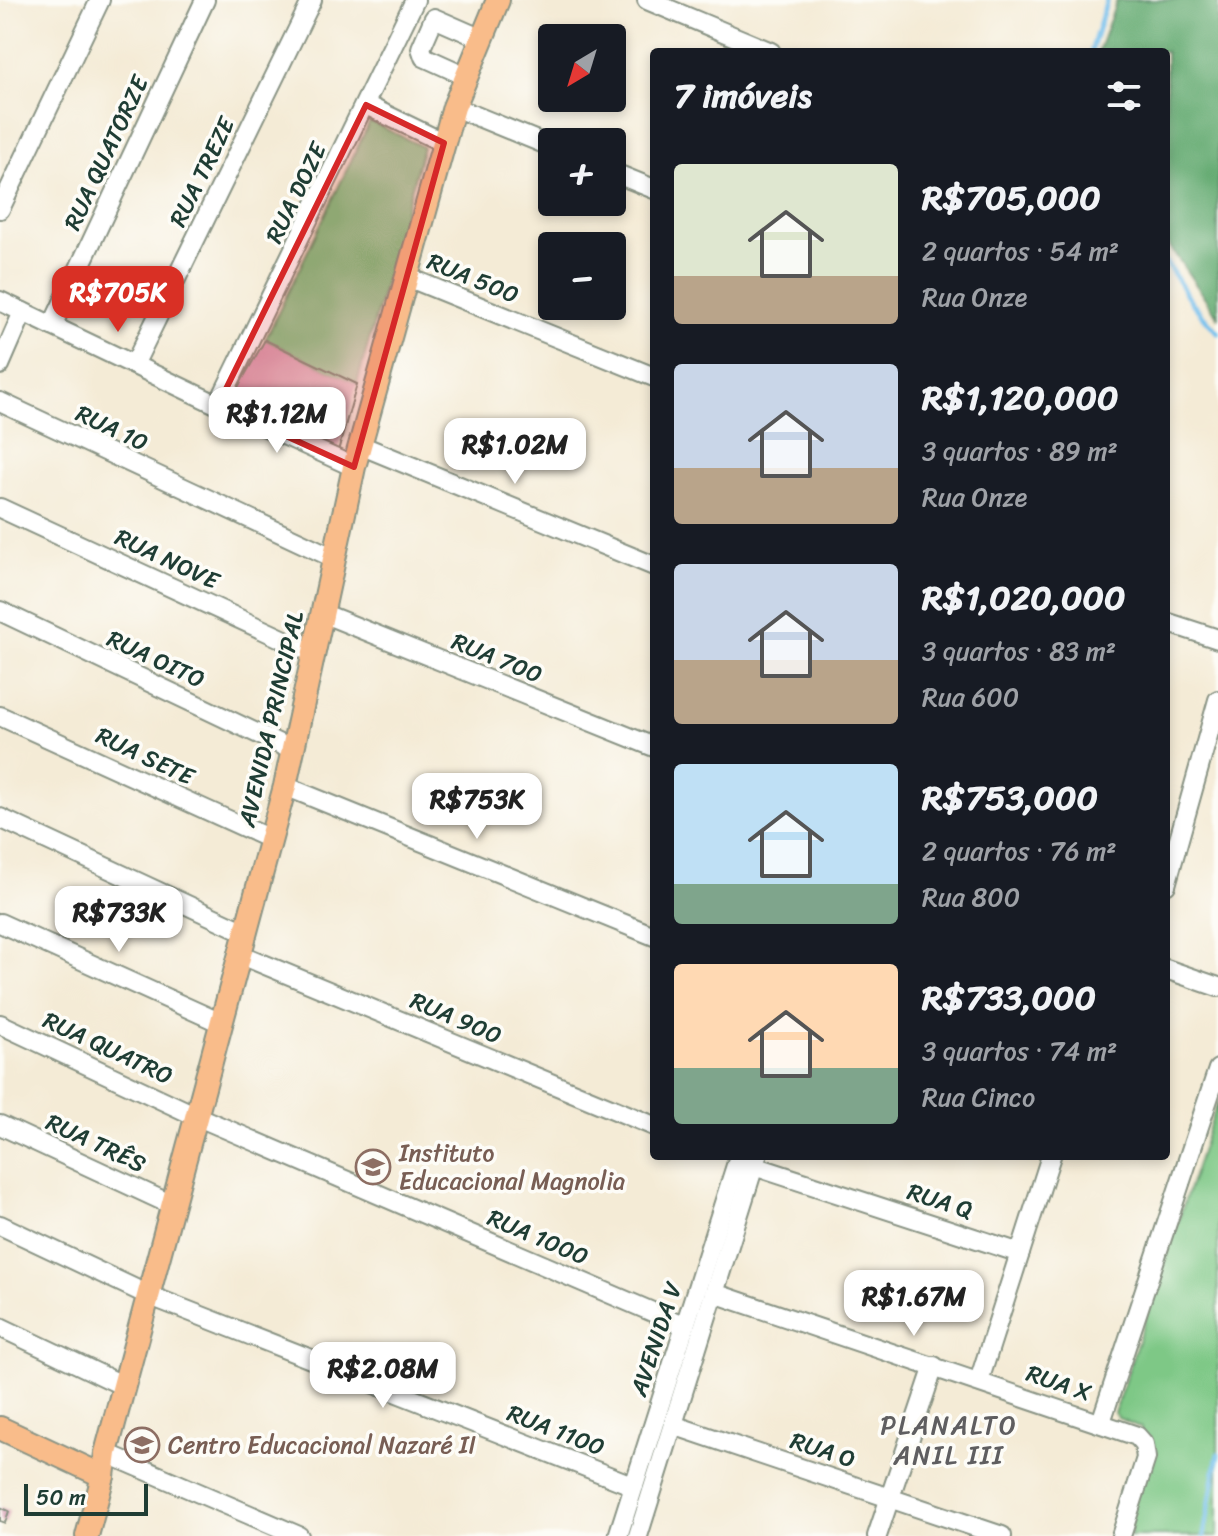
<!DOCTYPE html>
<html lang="pt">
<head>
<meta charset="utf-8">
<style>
  :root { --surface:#171b24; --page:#20242c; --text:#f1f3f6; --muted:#9ea1a6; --accent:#d93025 }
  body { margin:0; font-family:Sriracha,sans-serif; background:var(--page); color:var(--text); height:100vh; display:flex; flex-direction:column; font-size:30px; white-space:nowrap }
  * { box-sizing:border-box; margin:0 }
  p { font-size:26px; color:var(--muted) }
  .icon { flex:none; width:44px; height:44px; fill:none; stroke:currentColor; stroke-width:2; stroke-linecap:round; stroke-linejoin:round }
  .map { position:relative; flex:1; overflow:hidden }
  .panel { position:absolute; left:650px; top:48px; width:520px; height:1112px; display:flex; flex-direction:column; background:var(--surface); border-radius:8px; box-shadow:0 4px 12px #0003 }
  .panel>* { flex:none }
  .needle { width:52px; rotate:218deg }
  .tools { position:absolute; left:538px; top:24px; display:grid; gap:16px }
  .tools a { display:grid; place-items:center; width:88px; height:88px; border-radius:8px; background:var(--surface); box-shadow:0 4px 12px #0003; font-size:40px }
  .scale { position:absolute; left:24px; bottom:20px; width:124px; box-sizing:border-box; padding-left:8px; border:4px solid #1f3d34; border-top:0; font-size:22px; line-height:28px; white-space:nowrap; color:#1f3d34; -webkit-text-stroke:6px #fdfcf7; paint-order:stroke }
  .price { position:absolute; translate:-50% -68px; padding:0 18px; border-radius:16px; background:#fff; color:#222; font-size:26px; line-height:52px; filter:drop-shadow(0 2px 4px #0008) }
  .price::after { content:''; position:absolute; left:50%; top:48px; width:24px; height:18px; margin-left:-12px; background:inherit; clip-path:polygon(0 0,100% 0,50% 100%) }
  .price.active { background:var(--accent); color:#fff }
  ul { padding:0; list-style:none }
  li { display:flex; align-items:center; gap:24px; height:200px; padding:0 24px }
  li span { display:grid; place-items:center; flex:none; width:224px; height:160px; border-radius:8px; color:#555 }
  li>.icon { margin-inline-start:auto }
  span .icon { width:96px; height:96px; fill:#fffc; stroke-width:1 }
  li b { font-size:34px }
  h2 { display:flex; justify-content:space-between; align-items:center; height:96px; padding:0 24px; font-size:34px }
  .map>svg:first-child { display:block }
  .green { fill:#7ec886; stroke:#4e825d; stroke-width:2 }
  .forest { fill:#66ac73; stroke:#427454; stroke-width:2 }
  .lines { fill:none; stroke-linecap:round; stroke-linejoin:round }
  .stream { stroke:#73c0ed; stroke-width:5 }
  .building { fill:#d79bb2 }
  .minor-casing { stroke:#8a9485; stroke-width:22 }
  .major-casing { stroke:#8a9485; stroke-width:26 }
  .minor { stroke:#fff; stroke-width:18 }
  .major { stroke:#f9bc8a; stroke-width:22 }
  .marked { fill:#d62828; fill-opacity:0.2; stroke:#d62828; stroke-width:6; stroke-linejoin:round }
  .labels { text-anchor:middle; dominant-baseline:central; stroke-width:7; stroke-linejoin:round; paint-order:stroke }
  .street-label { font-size:24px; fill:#1f3d34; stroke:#fdfcf7 }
  .education-label { font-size:24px; fill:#785e54; stroke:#fdfcf7; text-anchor:start }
  .neighbourhood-label { font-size:26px; letter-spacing:2px; fill:#5f5e60; stroke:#fdfcf7 }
</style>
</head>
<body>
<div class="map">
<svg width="1218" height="1536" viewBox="0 0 1218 1536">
  <rect width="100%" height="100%" fill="#fdfcf7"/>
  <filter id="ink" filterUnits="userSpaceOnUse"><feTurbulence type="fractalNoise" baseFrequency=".0125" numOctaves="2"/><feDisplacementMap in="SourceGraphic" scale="16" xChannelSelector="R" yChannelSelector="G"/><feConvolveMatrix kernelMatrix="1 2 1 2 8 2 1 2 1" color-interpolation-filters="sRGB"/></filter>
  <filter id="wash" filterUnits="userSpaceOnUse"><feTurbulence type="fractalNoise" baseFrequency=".006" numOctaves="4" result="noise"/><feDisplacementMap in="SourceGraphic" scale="32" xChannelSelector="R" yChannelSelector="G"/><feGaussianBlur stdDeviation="1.8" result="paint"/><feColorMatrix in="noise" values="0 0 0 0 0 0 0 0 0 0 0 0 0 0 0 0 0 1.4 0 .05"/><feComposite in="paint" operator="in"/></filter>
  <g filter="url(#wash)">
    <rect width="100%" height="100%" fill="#f4ebd6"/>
    <g class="green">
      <path d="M370,121L423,147L357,384L265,340Z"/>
      <path d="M1218,1101V1536H1130L1141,1428L1118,1418L1114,1413Z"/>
    </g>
    <path class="forest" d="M1117,0H1218V317L1166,241V52H1098Z"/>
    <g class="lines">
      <g class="stream">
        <path d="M1091,52L1107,0"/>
        <path d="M1166,262L1192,303L1218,333"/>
        <path d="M1204,1536L1218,1454"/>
      </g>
    </g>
    <g id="blocks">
      <g class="building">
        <path d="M265,340L357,384L338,451L229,403Z"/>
        <path d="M0,1507L9,1511L5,1523L0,1521Z"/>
      </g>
    </g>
  </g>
  <g filter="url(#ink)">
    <use href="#blocks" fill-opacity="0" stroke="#8a9485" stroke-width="2"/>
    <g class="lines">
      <g class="minor-casing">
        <g id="minor">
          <path d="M647,0L771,52"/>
          <path d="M466,76L424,57L421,48L434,18L482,39"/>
          <path d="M366,105L444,143"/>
          <path d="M454,107L552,147"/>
          <path d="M612,172L654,189"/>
          <path d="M0,209L100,0"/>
          <path d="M407,277L654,377"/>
          <path d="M0,301L218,405L354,467"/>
          <path d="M52,326L205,0"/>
          <path d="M0,365L23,312"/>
          <path d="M134,365L312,0"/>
          <path d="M0,402L334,558"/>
          <path d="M218,405L415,0"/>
          <path d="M360,445L654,566"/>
          <path d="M0,508L313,653"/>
          <path d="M0,611L292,750"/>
          <path d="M322,613L654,747"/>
          <path d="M1166,622L1218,639"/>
          <path d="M0,716L270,839"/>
          <path d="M285,786L654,936"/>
          <path d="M0,818L245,932"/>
          <path d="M1166,885L1218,700"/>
          <path d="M0,923L221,1023"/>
          <path d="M239,954L654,1126"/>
          <path d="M1166,969L1218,987"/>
          <path d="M0,1024L196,1116L685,1326"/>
          <path d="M0,1125L172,1205"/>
          <path d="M754,1166L1020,1253"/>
          <path d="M0,1225L148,1295L634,1486"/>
          <path d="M714,1293L1137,1436L1144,1444L1146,1458L1121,1536"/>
          <path d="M0,1327L124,1386"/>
          <path d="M979,1381L1051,1156"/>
          <path d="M1101,1422L1218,1069"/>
          <path d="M673,1425L1002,1536"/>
          <path d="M106,1453L299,1536"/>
          <path d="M618,1536L739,1156"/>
          <path d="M638,1536L757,1156"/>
          <path d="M877,1536L934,1366"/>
        </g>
      </g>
      <g class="major-casing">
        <g id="major">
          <path d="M0,1428L103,1476"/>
          <path d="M87,1536L103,1476L106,1453L285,786L354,467L454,107L498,0"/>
        </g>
      </g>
      <use href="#minor" class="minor"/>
      <use href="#major" class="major"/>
    </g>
  </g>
  <path class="marked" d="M366,105L444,143L354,467L218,405Z"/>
  <defs>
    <g id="school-ring" transform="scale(1.8)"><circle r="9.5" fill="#fdfcf7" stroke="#8d6e63" stroke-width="1.5"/><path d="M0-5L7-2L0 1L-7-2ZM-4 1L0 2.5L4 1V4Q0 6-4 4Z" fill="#8d6e63"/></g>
  </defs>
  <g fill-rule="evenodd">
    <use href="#school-ring" x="373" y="1167"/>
    <use href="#school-ring" x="142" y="1445"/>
  </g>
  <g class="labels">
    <g class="street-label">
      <text transform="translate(106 153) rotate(-65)">RUA QUATORZE</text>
      <text transform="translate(202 172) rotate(-64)">RUA TREZE</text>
      <text transform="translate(296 193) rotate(-64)">RUA DOZE</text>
      <text transform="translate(473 278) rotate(22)">RUA 500</text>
      <text transform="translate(112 428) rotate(25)">RUA 10</text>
      <text transform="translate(167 559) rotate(25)">RUA NOVE</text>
      <text transform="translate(497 658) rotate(22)">RUA 700</text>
      <text transform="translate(156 659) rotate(25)">RUA OITO</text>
      <text transform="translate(271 719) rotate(-77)">AVENIDA PRINCIPAL</text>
      <text transform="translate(145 756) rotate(25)">RUA SETE</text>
      <text transform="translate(456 1018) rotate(23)">RUA 900</text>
      <text transform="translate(108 1048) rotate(25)">RUA QUATRO</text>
      <text transform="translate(96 1143) rotate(25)">RUA TRÊS</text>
      <text transform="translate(940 1201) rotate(18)">RUA Q</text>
      <text transform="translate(538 1237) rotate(23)">RUA 1000</text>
      <text transform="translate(656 1339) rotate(-72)">AVENIDA V</text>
      <text transform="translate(1059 1383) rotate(19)">RUA X</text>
      <text transform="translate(556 1430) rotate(21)">RUA 1100</text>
      <text transform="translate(823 1450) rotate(18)">RUA O</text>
    </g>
    <g class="education-label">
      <text x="399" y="1153">Instituto<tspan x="399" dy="28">Educacional Magnolia</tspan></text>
      <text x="168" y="1445">Centro Educacional Nazaré II</text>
    </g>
    <g class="neighbourhood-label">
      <text x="949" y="1425">PLANALTO<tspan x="949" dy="30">ANIL III</tspan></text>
    </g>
  </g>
</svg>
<div class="tools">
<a><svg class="needle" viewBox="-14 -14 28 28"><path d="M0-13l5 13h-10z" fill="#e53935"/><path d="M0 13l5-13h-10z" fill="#9ea1a6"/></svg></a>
<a>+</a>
<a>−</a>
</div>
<div class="scale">50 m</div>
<b class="price active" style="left:118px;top:334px">R$705K</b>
<b class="price" style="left:277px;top:455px">R$1.12M</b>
<b class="price" style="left:515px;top:486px">R$1.02M</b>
<b class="price" style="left:477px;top:841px">R$753K</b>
<b class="price" style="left:119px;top:954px">R$733K</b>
<b class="price" style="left:914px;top:1338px">R$1.67M</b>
<b class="price" style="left:383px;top:1410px">R$2.08M</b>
<section class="panel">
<h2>7 imóveis<svg class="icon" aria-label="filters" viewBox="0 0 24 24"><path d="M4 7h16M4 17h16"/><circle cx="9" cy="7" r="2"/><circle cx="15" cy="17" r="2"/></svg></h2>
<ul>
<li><span style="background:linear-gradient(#dfe7d0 70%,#b9a48a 0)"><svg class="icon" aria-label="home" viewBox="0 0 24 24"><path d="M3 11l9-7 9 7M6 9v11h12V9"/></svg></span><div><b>R$705,000</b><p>2 quartos · 54 m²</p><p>Rua Onze</p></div></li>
<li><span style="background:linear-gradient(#c9d6e8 65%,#b9a48a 0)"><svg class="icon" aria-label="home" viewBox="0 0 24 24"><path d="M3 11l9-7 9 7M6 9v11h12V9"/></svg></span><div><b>R$1,120,000</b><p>3 quartos · 89 m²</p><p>Rua Onze</p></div></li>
<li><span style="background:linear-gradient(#c9d6e8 60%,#b9a48a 0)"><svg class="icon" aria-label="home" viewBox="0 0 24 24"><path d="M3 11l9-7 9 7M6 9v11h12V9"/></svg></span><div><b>R$1,020,000</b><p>3 quartos · 83 m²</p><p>Rua 600</p></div></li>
<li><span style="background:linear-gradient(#bfe0f5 75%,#7fa58c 0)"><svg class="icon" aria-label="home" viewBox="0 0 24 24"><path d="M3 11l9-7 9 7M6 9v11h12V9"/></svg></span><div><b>R$753,000</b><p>2 quartos · 76 m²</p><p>Rua 800</p></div></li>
<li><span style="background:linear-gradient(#ffd9b3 65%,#7fa58c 0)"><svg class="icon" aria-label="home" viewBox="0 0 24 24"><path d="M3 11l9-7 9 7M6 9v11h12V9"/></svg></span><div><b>R$733,000</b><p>3 quartos · 74 m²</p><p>Rua Cinco</p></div></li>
</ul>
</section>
</div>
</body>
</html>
